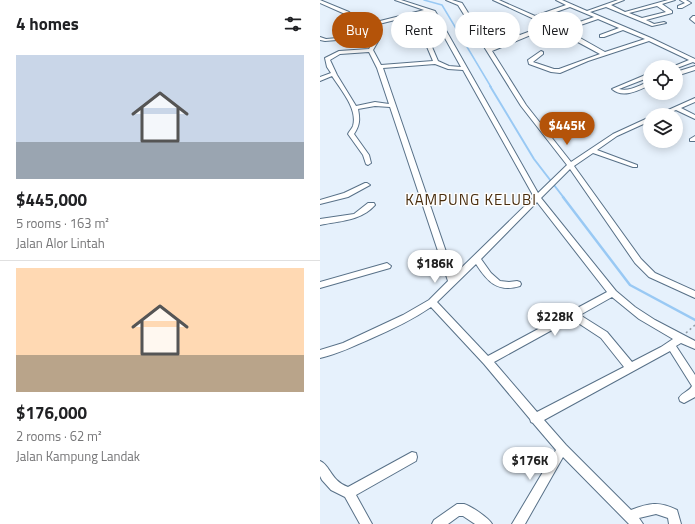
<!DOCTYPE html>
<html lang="en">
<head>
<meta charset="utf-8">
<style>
  :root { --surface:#fff; --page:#f6f6f6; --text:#202124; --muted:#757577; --line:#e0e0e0; --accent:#b45309 }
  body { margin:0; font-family:"Titillium Web",sans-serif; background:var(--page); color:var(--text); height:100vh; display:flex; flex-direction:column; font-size:15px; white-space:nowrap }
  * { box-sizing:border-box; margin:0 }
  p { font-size:13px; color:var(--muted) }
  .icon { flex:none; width:22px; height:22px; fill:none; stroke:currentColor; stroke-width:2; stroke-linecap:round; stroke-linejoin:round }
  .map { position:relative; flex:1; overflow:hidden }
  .side { display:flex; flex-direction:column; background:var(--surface); width:320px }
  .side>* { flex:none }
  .banner { position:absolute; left:12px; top:12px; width:303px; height:36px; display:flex; gap:8px }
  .fabs { position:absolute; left:323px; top:60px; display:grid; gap:8px }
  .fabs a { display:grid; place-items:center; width:40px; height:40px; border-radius:50%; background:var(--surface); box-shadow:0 2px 10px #0003; font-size:20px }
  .price { position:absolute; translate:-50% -34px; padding:0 9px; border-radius:14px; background:#fff; color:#222; font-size:13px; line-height:26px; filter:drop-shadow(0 1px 2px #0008) }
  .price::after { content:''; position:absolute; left:50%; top:24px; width:12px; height:9px; margin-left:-6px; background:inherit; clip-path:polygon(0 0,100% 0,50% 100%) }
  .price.current { background:var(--accent); color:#fff }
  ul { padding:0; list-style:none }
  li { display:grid; align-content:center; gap:8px; height:212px; padding:0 16px }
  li+li { border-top:1px solid var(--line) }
  li span { display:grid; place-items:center; height:124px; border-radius:0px; color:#555 }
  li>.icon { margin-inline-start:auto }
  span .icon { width:72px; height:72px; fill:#fffc; stroke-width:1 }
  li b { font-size:17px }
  h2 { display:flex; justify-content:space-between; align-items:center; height:48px; padding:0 16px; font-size:17px }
  .tag { padding:0 14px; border-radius:18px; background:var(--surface); box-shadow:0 2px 10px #0003; font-size:14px; line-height:36px }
  .tag.current { background:var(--accent); color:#fff }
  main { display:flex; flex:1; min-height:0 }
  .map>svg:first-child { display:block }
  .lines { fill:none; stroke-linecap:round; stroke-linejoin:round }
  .stream-far2 { stroke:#99c9f4; stroke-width:1.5 }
  .stream-far1 { stroke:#99c9f4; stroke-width:2 }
  .stream { stroke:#99c9f4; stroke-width:2.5 }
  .minor-casing { stroke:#587188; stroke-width:2 }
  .path { stroke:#939da8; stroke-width:1.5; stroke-dasharray:2 3; stroke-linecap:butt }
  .minor { fill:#fff; fill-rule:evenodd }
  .labels { text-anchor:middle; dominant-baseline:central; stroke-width:3; stroke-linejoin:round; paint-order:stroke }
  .neighbourhood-label { font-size:15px; letter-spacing:1px; fill:#482d0e; stroke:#fdfdfd }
</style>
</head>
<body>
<main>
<section class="side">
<h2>4 homes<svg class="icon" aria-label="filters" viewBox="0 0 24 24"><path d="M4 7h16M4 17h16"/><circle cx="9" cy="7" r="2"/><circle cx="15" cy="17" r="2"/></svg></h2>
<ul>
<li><span style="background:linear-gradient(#c9d6e8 70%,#9aa5b1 0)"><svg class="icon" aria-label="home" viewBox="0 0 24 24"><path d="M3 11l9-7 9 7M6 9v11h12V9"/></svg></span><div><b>$445,000</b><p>5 rooms · 163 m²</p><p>Jalan Alor Lintah</p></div></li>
<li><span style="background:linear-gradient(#ffd9b3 70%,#b9a48a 0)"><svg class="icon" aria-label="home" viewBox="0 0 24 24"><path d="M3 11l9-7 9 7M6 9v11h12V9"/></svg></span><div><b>$176,000</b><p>2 rooms · 62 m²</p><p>Jalan Kampung Landak</p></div></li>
</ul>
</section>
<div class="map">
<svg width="375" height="524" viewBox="0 0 375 524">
  <rect width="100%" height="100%" fill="#e6f1fc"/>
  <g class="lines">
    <path class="stream-far2" d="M104,0L122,5L171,87"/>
    <path class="stream-far1" d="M170,86L214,159L244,198"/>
    <path class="stream" d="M243,197L310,285L375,320"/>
    <g class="minor-casing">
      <g id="minor">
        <path d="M0,0L29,12L44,25L104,10L75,0H81L115,11L218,193L247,165L201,106L138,5L126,0H132L142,3L170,48L196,37L165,25V23H169L200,35L227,25L173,0H179L215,16L246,5L236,0H242L267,11L298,0H304L291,5L305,12L348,0H355L342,4L352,11V13L326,20L334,24L344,22L346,23L332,26L286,7L270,12L331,38L375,59V63L373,62L357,68L352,67L369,60L329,41L268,61L240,73L231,72L209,64L208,60L221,51L223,52V54L213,62L234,69H239L280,54L230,27L172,51L206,105L251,162L293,134L330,117V121L297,136L277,150L317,165V167H313L273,153L254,166L321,259L335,273L375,291V298L329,277L315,263L250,169L221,198L296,291L315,307L335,320L375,341V349L361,343L356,346L375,375V397L364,403L360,401L359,398C362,392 369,392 372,386L350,351L224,420L246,445L311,510C329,503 339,501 357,510L361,524H349L348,518L336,514L319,518L323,524H309L243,457L205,524H192L236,450L213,423L211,422L210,419L164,364L111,307C92,320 71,330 50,339C34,346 18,354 0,358V350L23,343L83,315L109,300L128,281L70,107L55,106L38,109C40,119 40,125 34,134L49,155L51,163L48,165L46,164L43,155L28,134C29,131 32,129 33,126C38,109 21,90 12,76L0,81V77L11,73L7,67L5,58L19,51L49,49L55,39L41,38L5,41L0,40V37L6,39L41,36H53L25,14L0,3ZM337,6L346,12L322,18L309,13ZM250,7L274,17L242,28L219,18ZM108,12L111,13L141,67L129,66L118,61L109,40L80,19ZM278,19L299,28L280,35V37H284L303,30L325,39L285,52L246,30ZM75,20L105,42L113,61L61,65L53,50L60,38L47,27ZM49,52L57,68L69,104L55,102L36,106L17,75L10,60L20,54ZM115,64L128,69L143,70L214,197L134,275L63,68ZM217,202L287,292L168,356L117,302L156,264C167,281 177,293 200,286L201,284L200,282L197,281L189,282L180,281L171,273L161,259ZM292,297L319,319L353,339L341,347L312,362L287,332L260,315ZM252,319L281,338L304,367L217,412L174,362Z"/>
        <path d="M360,0H366L371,3L362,8H358V6L365,3Z"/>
        <path d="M373,16H375V23L370,19Z"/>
        <path d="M375,66V70L356,76V72Z"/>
        <path d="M330,73V77L299,89C310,92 320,85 330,81V85C319,90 303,99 292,89Z"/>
        <path d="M375,98V102L361,108L375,115V119L356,110L345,115H337Z"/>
        <path d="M375,136V141H370V139Z"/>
        <path d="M45,183H47L50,185L28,197L0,204V200L24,193Z"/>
        <path d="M48,203H54L55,205C41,221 19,221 0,225V219L34,214Z"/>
        <path d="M67,263L71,266L70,268L0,288V282Z"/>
        <path d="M92,452L96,453L97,457L96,461L36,495L52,524H40L25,497L11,490L2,480L0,476V461C10,465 11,481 28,487Z"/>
        <path d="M137,504C139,504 142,504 144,504C151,506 169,518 172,524H155L143,516H139L128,524H112L114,520Z"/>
      </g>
    </g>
    <path class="path" d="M366,333L375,325"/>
    <use href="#minor" class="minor"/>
  </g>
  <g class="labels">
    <g class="neighbourhood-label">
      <text x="151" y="199">KAMPUNG KELUBI</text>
    </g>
  </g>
</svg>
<div class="fabs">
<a><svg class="icon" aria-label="locate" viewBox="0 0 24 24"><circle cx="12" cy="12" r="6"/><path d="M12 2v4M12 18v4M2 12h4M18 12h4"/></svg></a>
<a><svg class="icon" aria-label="layers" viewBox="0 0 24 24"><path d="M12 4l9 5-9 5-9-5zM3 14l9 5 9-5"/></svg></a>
</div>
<b class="price current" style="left:247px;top:146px">$445K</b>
<b class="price" style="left:115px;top:284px">$186K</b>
<b class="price" style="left:235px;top:337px">$228K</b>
<b class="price" style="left:210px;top:481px">$176K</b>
<div class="banner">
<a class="tag current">Buy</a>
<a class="tag">Rent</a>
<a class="tag">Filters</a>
<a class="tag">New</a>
</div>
</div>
</main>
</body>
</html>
